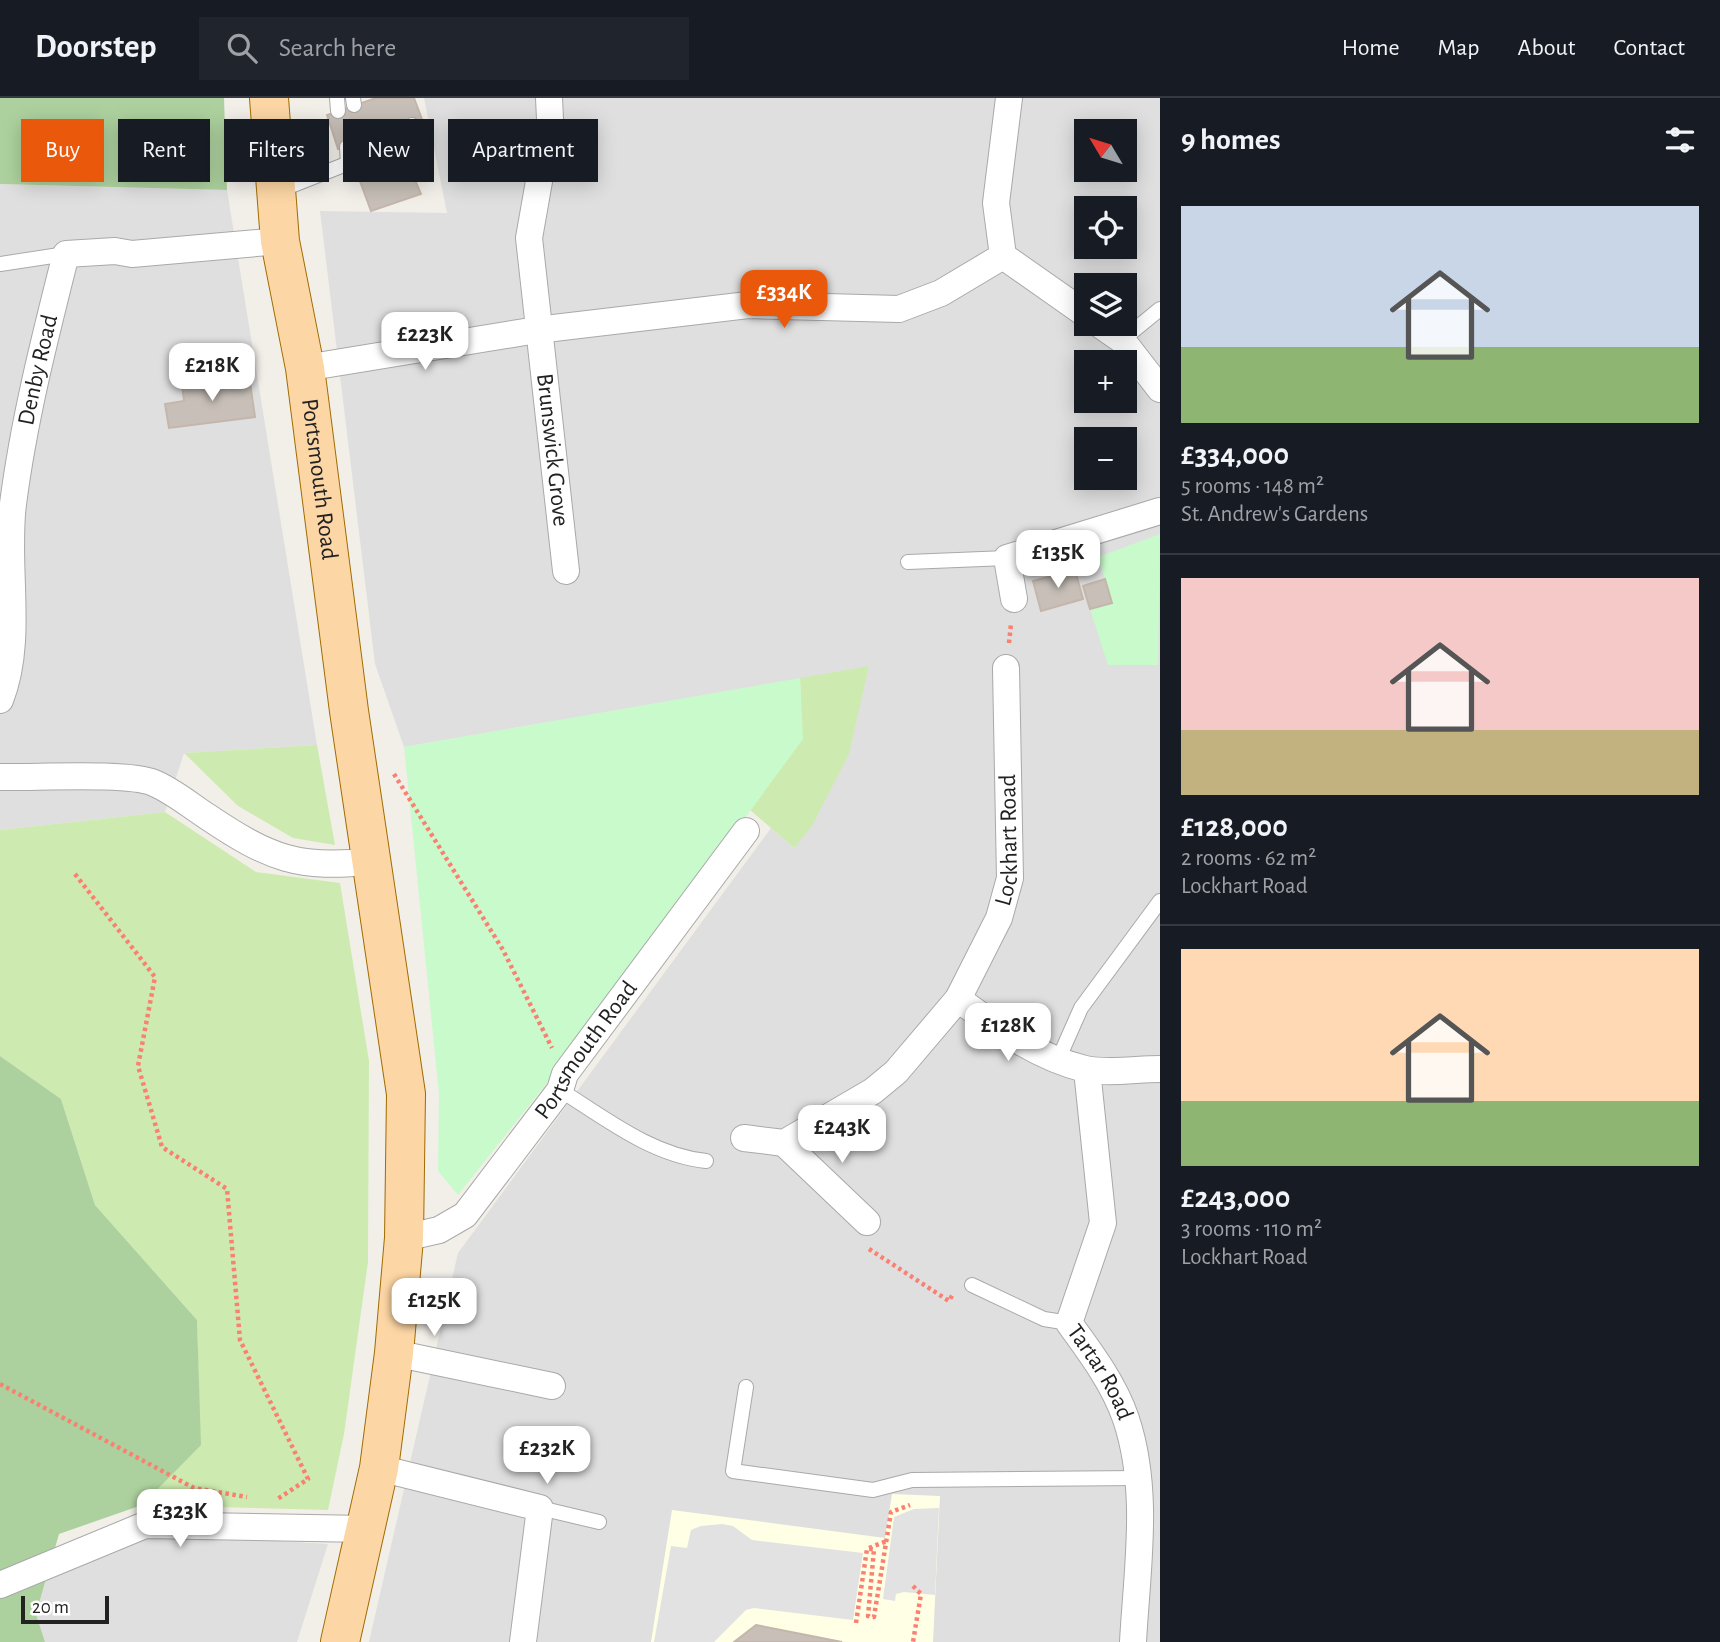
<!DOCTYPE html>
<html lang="en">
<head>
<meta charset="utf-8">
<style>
  :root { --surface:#171b24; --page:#20242c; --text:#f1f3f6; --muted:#9ea1a6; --line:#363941; --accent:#ea580c }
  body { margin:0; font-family:"Alegreya Sans",sans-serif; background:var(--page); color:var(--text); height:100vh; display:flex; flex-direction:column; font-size:26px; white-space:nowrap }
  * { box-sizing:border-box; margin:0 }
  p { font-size:23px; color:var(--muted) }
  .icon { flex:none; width:38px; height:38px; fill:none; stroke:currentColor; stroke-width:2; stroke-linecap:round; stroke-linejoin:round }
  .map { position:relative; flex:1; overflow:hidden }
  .details { display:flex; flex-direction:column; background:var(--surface); width:560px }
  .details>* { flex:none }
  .hud { position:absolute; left:21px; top:21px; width:665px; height:63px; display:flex; gap:14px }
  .needle { width:46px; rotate:308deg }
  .fabs { position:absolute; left:1074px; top:21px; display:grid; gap:14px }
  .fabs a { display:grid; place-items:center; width:63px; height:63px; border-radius:0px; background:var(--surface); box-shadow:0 4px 18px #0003; font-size:35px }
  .scale { position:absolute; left:21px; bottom:18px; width:88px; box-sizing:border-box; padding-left:7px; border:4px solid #222; border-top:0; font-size:19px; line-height:24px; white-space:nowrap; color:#222; -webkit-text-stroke:5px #fff; paint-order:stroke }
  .price { position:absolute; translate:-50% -60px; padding:0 16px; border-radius:14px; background:#fff; color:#222; font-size:23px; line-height:46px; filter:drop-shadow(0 2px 4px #0008) }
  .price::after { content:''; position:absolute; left:50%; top:42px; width:21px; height:16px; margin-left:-10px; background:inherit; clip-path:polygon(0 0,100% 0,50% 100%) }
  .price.active { background:var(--accent); color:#fff }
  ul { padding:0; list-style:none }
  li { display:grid; align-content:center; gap:14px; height:371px; padding:0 21px }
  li+li { border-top:2px solid var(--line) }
  li span { display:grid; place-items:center; height:217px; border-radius:0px; color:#555 }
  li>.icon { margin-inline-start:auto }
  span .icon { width:126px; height:126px; fill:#fffc; stroke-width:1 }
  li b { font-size:30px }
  h2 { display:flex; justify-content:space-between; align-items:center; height:84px; padding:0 21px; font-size:30px }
  .chip { padding:0 24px; border-radius:0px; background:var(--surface); box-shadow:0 4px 18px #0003; font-size:24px; line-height:63px }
  .chip.active { background:var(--accent); color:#fff }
  header { display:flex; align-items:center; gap:42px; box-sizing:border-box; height:98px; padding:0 35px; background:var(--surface); border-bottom:2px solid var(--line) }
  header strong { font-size:33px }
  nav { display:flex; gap:38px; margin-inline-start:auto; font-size:24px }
  .search { width:490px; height:63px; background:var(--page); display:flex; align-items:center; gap:18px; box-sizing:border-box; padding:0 24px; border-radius:0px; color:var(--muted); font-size:26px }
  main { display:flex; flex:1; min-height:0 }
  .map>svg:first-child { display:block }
  .residential { fill:#e0dfdf; fill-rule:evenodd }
  .education { fill:#ffffe5 }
  .grass { fill:#cdebb0 }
  .forest { fill:#add19e }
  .park { fill:#c8facc }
  .parking { fill:#e2e2e2 }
  .building { fill:#c7bfb8; stroke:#c4b6ab; stroke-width:2 }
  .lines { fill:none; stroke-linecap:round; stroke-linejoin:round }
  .service-casing { stroke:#a9a9a9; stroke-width:16 }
  .minor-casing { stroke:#a9a9a9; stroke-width:28 }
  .primary-casing { stroke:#a06b00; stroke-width:40 }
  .path { stroke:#fa8072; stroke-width:4.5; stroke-dasharray:3.5 3.5; stroke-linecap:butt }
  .service { stroke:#fff; stroke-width:14 }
  .minor { stroke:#fff; stroke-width:26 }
  .primary { stroke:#fcd6a4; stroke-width:38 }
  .labels { text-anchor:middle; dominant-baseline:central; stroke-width:5; stroke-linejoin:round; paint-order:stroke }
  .street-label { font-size:24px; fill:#222; stroke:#fff }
</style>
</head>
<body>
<header>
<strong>Doorstep</strong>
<div class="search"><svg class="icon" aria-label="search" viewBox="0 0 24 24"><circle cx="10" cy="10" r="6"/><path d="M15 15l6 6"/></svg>Search here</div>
<nav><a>Home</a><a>Map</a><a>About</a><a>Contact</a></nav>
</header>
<main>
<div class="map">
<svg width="1160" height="1544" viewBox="0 0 1160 1544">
  <rect width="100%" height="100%" fill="#f2efe9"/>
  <g class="residential">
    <path d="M424,0H1160V1544H369L458,1155L771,730L794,750L869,569L404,649L375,566L320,113L447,115ZM1087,33H1125V72H1087ZM1087,110H1125V149H1087ZM1087,187H1125V226H1087ZM1087,264H1125V303H1087ZM1087,341H1125V380H1087Z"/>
    <path d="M0,86L227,92L317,647L184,655L165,714L0,732Z"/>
    <path d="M144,1435L328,1446L297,1544H45L36,1516L46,1482Z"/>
  </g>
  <path class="education" d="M892,1396L940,1398L933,1544H651L672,1412L885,1440Z"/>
  <g class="grass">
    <path d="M869,568L849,656L812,728L794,750L750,712L802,641L800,580Z"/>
    <path d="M317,647L335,747L293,740L238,708L184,655Z"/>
    <path d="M165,714L256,774L340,785L369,963L368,1164L344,1336L328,1412L142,1407L200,1347L197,1222L95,1107L61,1001L0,958V732Z"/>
  </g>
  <g class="forest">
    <path d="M0,0H224L227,92L0,86Z"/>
    <path d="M0,958L61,1001L95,1107L197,1222L201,1347L142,1407L59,1436L36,1516L45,1544H0Z"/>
  </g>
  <g class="park">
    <path d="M1160,436L1158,567H1108L1090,511L1112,504L1098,459Z"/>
    <path d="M800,580L803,641L596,923L458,1097L438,1073L439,996L404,649Z"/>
  </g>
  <g class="parking">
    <path d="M939,1410L935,1497L904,1494L896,1496L895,1503L883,1501L894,1419L914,1411Z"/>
    <path d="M722,1426L733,1428L752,1442L863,1455L853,1522L754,1510L746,1512L714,1544H654L671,1448L687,1450L691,1432L701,1428Z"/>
  </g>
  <g class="building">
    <path d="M376,0H414L423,24L395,33L408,66L360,83L349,48L338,51L327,17Z"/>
    <path d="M408,66L421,96L371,113L360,83Z"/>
    <path d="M249,278L255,319L169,330L165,306L184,303L182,286Z"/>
    <path d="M1075,472L1083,501L1041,513L1033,483Z"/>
    <path d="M1105,481L1112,505L1090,511L1083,488Z"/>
    <path d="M756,1527L842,1544H734Z"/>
  </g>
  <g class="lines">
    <g class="service-casing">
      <g id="service">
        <path d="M337,0L338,13"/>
        <path d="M353,0L354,7"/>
        <path d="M399,44L408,37L412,27"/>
        <path d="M347,49L348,66"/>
        <path d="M278,93L354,63"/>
        <path d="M0,166L66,156"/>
        <path d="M1122,242L1160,211"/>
        <path d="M908,464L1007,460"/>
        <path d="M1058,962L1081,910L1160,803"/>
        <path d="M560,992C605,1020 651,1057 706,1063"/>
        <path d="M972,1187L1044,1221L1069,1225"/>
        <path d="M746,1289L733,1373L873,1392L912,1382L1140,1380"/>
        <path d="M540,1410L599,1424"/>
      </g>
    </g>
    <g class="minor-casing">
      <g id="minor">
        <path id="s1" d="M549,0L550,21L529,140L566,473"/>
        <path d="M1009,0L996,105L1003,158L1087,217"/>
        <path d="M1099,226L1122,242L1160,291"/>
        <path d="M305,270L537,232L748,207L899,211L941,195L1003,158"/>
        <path d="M1014,501L1007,460L1160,413"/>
        <path id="s2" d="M0,602C24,542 5,469 13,406C24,321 45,239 66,156L115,153L132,156L280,143"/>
        <path d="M0,679C34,680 128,674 154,685C173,693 191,708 208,719C269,760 299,772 372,763"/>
        <path d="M958,901C998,930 1036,959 1085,971C1107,976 1137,971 1160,971"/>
        <path id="s3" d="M1087,972L1103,1125L1069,1225C1091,1255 1114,1286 1126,1321C1150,1393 1137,1470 1133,1544"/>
        <path id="s4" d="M744,1040L784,1045L873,993L896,974L958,901L999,820L1010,780L1006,570"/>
        <path d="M784,1045L867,1124"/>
        <path id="s5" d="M404,1140L439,1132L465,1117L560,992L565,976L746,733"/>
        <path d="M394,1255L552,1288"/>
        <path d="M379,1370L540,1410L523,1544"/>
        <path d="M0,1487L145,1427L367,1431"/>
      </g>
    </g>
    <g class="primary-casing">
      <g id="primary">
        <path id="s6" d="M269,0L280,143L305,270L349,613L406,996L404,1140L394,1255L379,1370L340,1544"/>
      </g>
    </g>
    <g class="path">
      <path d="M1009,545L1011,526"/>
      <path d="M394,676L503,852L552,950"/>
      <path d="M75,776L155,879L138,968L162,1049L227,1091L240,1242L308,1381L276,1402"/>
      <path d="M869,1151L949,1203L953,1196"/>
      <path d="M0,1286L194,1390L247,1399"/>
      <path d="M869,1450L887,1443"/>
      <path d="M913,1488L921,1496L913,1544"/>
      <path d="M856,1525L867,1451H874L868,1518L874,1519L891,1414L910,1407"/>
    </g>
    <use href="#service" class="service"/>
    <use href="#minor" class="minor"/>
    <use href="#primary" class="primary"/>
  </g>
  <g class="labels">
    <g class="street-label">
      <text stroke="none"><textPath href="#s2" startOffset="334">Denby Road</textPath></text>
      <text stroke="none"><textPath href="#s1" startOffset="355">Brunswick Grove</textPath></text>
      <text stroke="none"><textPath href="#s6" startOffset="385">Portsmouth Road</textPath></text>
      <text stroke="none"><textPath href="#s4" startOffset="439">Lockhart Road</textPath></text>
      <text stroke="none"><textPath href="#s5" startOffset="271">Portsmouth Road</textPath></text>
      <text stroke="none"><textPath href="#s3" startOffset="318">Tartar Road</textPath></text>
    </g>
  </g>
</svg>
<div class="fabs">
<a><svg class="needle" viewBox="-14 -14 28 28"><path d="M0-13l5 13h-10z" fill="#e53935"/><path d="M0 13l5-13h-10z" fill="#9ea1a6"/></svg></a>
<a><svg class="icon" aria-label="locate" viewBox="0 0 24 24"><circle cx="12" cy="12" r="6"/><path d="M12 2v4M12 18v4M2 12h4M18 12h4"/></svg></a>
<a><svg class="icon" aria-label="layers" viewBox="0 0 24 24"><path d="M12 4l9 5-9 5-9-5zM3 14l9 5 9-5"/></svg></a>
<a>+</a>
<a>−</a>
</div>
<div class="scale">20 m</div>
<b class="price active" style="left:784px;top:232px">£334K</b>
<b class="price" style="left:425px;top:274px">£223K</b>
<b class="price" style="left:212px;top:305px">£218K</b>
<b class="price" style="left:1058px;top:492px">£135K</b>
<b class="price" style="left:1008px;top:965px">£128K</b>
<b class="price" style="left:842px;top:1067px">£243K</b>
<b class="price" style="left:434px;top:1240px">£125K</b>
<b class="price" style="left:547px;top:1388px">£232K</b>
<b class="price" style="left:180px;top:1451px">£323K</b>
<div class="hud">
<a class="chip active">Buy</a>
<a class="chip">Rent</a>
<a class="chip">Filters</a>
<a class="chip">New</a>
<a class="chip">Apartment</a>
</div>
</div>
<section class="details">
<h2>9 homes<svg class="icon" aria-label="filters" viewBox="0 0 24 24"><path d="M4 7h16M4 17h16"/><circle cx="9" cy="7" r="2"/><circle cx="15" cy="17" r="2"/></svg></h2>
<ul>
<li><span style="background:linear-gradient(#c9d6e8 65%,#8fb573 0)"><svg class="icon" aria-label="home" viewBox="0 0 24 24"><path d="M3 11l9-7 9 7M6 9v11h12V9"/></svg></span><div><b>£334,000</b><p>5 rooms · 148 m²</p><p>St. Andrew's Gardens</p></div></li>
<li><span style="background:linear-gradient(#f6c9c9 70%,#c2b280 0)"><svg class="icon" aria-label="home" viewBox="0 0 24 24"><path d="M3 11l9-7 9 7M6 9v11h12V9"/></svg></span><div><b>£128,000</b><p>2 rooms · 62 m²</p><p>Lockhart Road</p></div></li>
<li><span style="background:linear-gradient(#ffd9b3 70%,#8fb573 0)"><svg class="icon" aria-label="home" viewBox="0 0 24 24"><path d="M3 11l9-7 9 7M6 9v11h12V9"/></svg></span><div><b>£243,000</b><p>3 rooms · 110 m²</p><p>Lockhart Road</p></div></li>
</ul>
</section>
</main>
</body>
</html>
